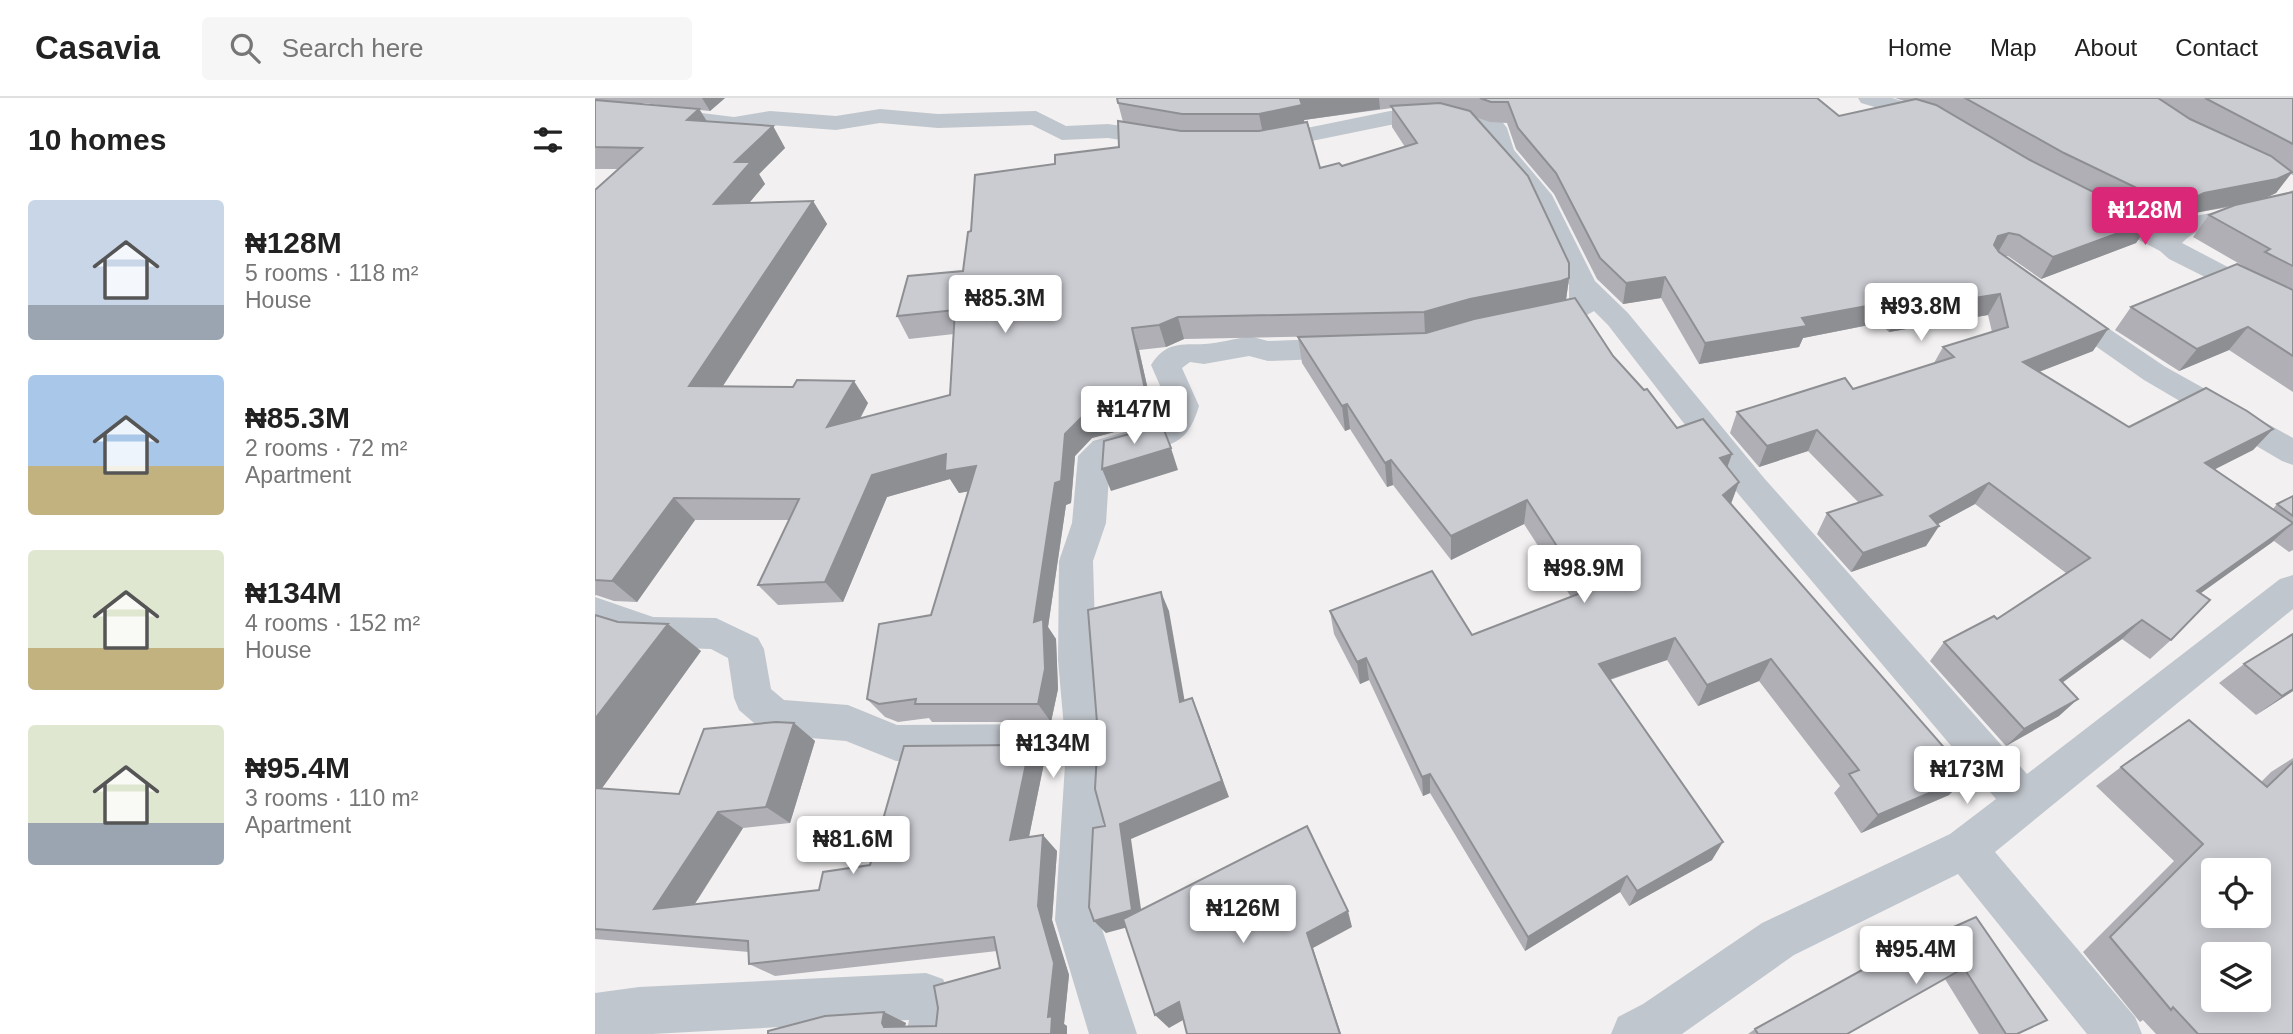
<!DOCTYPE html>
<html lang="en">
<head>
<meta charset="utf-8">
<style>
  :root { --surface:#fff; --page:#f6f6f6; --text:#222; --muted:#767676; --line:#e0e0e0; --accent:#db2777 }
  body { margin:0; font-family:Arial,sans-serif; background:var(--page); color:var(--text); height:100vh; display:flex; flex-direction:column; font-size:26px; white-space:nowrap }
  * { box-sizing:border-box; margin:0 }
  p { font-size:23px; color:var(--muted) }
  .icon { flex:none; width:38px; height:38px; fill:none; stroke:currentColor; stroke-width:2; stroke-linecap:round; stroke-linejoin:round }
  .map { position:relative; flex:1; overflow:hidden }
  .panel { display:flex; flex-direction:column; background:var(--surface); width:595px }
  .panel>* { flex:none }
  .buttons { position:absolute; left:1606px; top:760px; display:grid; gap:14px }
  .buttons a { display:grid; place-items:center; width:70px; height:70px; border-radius:7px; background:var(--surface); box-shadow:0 4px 18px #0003; font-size:35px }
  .price { position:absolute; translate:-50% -60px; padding:0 16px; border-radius:7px; background:#fff; color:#222; font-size:23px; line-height:46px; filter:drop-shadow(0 2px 4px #0008) }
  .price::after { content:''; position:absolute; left:50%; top:42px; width:21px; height:16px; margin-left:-10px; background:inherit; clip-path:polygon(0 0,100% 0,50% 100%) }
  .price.selected { background:var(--accent); color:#fff }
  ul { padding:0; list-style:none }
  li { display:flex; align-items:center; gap:21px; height:175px; padding:0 28px }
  li span { display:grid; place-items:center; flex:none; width:196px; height:140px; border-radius:7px; color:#555 }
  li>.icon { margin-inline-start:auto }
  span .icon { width:84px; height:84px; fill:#fffc; stroke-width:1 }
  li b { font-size:30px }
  h2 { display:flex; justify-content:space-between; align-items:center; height:84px; padding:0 28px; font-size:30px }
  header { display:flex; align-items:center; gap:42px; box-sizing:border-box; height:98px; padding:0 35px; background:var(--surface); border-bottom:2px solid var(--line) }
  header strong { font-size:33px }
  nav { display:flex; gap:38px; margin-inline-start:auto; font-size:24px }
  .search { width:490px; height:63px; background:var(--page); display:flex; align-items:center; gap:18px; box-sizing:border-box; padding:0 24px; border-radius:7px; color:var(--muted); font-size:26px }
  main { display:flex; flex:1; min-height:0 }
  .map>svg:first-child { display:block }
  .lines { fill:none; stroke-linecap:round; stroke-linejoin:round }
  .minor { fill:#c0c6cd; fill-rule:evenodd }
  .wall { fill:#afafb5; fill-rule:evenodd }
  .shaded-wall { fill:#8e8f93 }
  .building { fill:#cbccd2; stroke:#8e8f93; stroke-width:2; fill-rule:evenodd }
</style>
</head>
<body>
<header>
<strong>Casavia</strong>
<div class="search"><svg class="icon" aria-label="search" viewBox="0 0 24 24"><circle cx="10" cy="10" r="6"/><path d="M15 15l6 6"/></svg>Search here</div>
<nav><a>Home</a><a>Map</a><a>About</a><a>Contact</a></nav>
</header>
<main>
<section class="panel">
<h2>10 homes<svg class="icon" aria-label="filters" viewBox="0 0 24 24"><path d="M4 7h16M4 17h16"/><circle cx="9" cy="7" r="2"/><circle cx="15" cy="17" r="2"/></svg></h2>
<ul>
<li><span style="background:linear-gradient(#c9d6e8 75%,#9aa5b1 0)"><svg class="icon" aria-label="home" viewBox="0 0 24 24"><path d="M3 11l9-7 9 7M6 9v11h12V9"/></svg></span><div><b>₦128M</b><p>5 rooms · 118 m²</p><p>House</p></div></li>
<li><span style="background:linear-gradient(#a9c7e8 65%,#c2b280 0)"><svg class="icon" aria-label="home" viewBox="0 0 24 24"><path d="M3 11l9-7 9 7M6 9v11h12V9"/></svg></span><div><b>₦85.3M</b><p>2 rooms · 72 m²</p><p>Apartment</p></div></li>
<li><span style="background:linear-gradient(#dfe7d0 70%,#c2b280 0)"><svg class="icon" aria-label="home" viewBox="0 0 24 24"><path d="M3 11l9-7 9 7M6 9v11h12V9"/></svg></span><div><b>₦134M</b><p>4 rooms · 152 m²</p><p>House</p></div></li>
<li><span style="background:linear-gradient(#dfe7d0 70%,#9aa5b1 0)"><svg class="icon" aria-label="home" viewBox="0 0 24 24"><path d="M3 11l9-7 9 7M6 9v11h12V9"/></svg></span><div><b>₦95.4M</b><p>3 rooms · 110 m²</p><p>Apartment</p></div></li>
</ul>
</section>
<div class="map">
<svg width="1698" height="936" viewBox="0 0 1698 936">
  <rect width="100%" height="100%" fill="#f2f0f0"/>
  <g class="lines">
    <g class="minor">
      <path d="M867,0H889L912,30L919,52L957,97L1000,183L1033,215L1169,380L1432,676L1685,481L1698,477V511L1400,754L1540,919L1547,936H1492L1363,776L1199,857L1087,936H1016L1023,919L1048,906L1167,825L1355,736L1401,701L1145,398L1013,227L999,213C981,224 952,234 932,228L928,222L932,216L974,204V187L934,99L896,54L890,31Z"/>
      <path d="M1263,0H1297L1348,15L1351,20L1340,27L1266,5Z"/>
      <path d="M0,8H50L139,19L175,13L241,18L285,11L343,16L441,13L471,28L513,26L571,35L579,37L583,42L579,47L571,49L513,40L467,42L437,27L343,30L285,25L241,32L175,27L139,33L50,22H0Z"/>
      <path d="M844,10L852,12L855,17L852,22L795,27L668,53L660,51L656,46L660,41L668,39L795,13Z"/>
      <path d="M1698,92V109C1668,124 1608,121 1587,145L1698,203V223L1574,161L1565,153L1496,117L1492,112L1496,107H1514L1567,133L1595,119L1667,105Z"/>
      <path d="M1469,204L1479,207L1569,268L1698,340V367L1687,363L1549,282L1459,219L1455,213L1459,207Z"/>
      <path d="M654,238L673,243L752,240L762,243L766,250L762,257L752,260L673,263L654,258L609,266L595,264L587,270L604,308C586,369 553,336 515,363L511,425L498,463L501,562L511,654L504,822L542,936H494L460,822L470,667L453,662L301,663L251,643L180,637L166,631L144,612L139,600L133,560L116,551L58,549L0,529V499L58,519L121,520L163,540L169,551L176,591L189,602L253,607L302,627L453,626L469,630L463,562L464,463L477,425L483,358L498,343L569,323L574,308L556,267C571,243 586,247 610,246C624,245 640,241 654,238Z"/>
      <path d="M331,875L348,881C357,902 363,914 359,936H311L314,922L57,936H0V895L44,889Z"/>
    </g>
  </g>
  <g class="wall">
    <path d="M0,0H130L115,13L105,12L112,23L178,28L190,50L164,76L170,86L154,105L218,103L232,126L128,288L273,305L265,321L355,297L359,236L314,241L302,218L368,173L376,133L460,66L524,49L528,24L523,5L522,0H1222L1244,18L1309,3L1300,0H1698V77L1696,76L1681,95L1671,100L1698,94V294L1634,252L1584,273L1520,232L1536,209L1650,169L1598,139L1614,117L1640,108L1594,116L1567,130L1555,124L1541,145L1446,181L1413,158H1410L1498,253L1444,274L1534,329L1678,331L1658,352L1619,371L1678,411L1682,406L1698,398V452L1694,454L1679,443L1605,495L1576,542L1555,561L1527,541L1467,585L1464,618L1411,648L1335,563L1349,544L1402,521L1471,475L1380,406L1343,426L1344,428L1331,448L1256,474L1222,436L1232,415L1264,405L1213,353L1164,369L1135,335L1142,314L1258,291L1339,265L1348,249L1397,234L1393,217L1294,234L1284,225L1208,240L1204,249L1104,266L1066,200L1028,206L1002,181L959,96L921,51L912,25L895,24L880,19L974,180L971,202L1018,258L1082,330L1137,356L1132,369L1144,384L1136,406L1354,697L1266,735L1239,695L1245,688L1164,583L1103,608L1072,562L1015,582L1117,762L1034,808L1025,794L930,853L835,695L828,698L774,582L765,586L739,536L735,513L877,537L976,499L929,426L856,462L798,387L792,389L755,331L750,333L707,265L703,239L738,238L589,241L571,249L544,252L560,323L497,340L480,358L476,405L471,407L453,529L461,541L463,591L456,624H337L334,620L303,624L290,619L272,601L336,517L373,393L364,395L355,381L292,399L248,504L183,507L163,487L194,422H100L42,504L19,503L1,497L0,498V92L23,71H0ZM40,5H50L77,9ZM797,10V29L810,49L747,68L725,70L709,22Z"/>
    <path d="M0,517L106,553L6,691L84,696L199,625L220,643L195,725L148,730L100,806L224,792L275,767L449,665L434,739L462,753L457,822L474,877L469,926L472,928V936H173L289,914L311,925L310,928H341L405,870L402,853L180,878L154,866V854L0,841Z"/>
    <path d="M1698,536V593L1661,617L1624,585L1649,566Z"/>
    <path d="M1698,660V936H1561L1548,922L1545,924L1488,854L1579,763L1501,688L1526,669L1666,684L1676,674Z"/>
    <path d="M1381,819L1422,936H1384L1350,881L1253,936H1153L1160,931Z"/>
  </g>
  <g class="shaded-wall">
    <path d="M107,0H130L115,13Z"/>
    <path d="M715,0H784L785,11L709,22L710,28L668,36L664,16L705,1Z"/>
    <path d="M104,11L118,33L92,22Z"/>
    <path d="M178,28L190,50L164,76L170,86L134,129L119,106L140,64Z"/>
    <path d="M1697,74L1681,95L1666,102L1594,116L1567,130L1581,109L1609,95Z"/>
    <path d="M218,103L232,126L113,311L94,288Z"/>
    <path d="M1556,123L1541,145L1446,181L1458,159Z"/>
    <path d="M1414,135L1402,156L1392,160L1403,138Z"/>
    <path d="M1070,179L1066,200L1028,206L1031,185Z"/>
    <path d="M974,180L971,202L830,236L829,214L875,201Z"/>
    <path d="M1405,196L1393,217L1294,234L1304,212Z"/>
    <path d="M1293,204L1284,225L1208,240L1204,249L1104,266L1110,245L1207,220Z"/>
    <path d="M583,219L589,241L571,249L564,227Z"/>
    <path d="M1653,229L1634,252L1584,273L1602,251Z"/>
    <path d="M537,230L544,252L560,323L497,340L480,358L476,405L471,407L453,529L461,541L463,591L456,624L443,606L439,524L460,385L470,336Z"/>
    <path d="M1513,231L1498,253L1415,285L1428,264Z"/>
    <path d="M259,283L273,305L248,352L232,329Z"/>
    <path d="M752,306L755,331L750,333L747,308Z"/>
    <path d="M1678,331L1658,352L1591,386L1610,365Z"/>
    <path d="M1222,332L1213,353L1164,369L1172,348Z"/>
    <path d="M576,350L583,372L516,393L507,371Z"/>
    <path d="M351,356L381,368L394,390L364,395L355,381L292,399L248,504L230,484L277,377Z"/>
    <path d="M1137,356L1128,381L1125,360Z"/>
    <path d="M796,362L798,387L792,389L790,365Z"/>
    <path d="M1144,384L1135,408L1128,397Z"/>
    <path d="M1394,385L1380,406L1332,432L1344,428L1331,448L1256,474L1268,455Z"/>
    <path d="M79,400L100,422L42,504L17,483Z"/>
    <path d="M932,402L929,426L856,462V438Z"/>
    <path d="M1698,425L1676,445L1581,513L1602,493Z"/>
    <path d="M566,494L574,513L593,622L585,604Z"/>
    <path d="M1547,522L1527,541L1446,600L1465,582Z"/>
    <path d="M73,526L106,553L0,700V621Z"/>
    <path d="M1080,540L1072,562L998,587L1004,566Z"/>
    <path d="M771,560L774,582L765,586L762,564Z"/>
    <path d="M1176,561L1164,583L1103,608L1112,587Z"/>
    <path d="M1698,591V593L1661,617Z"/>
    <path d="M597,600L604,617L634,699L536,741L548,825L511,835L499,823L525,726Z"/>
    <path d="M1483,601L1464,618L1411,648L1429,631Z"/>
    <path d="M199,625L220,643L195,725L171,709Z"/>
    <path d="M435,647L449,665L430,758L415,742Z"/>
    <path d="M835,676V695L828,698L827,679Z"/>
    <path d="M1374,678L1354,697L1266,735L1283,717Z"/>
    <path d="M123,714L148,730L88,824L59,811Z"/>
    <path d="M448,737L462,753L457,822L474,877L469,926L472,928V936H456L453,919L443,808Z"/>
    <path d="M1128,744L1117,762L1034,808L1042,793Z"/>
    <path d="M1032,778L1025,794L930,853L933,839Z"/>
    <path d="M753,813L757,829L718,850L746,936H745L712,835Z"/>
    <path d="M584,904L597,917L574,930L560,917Z"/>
    <path d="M289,914L311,925L308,935L289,929L287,925Z"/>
  </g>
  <g class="building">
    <path d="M522,0H715L705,1L707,7L664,16H587L523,5Z"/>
    <path d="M885,0H1222L1244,18L1321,1L1341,7L1435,62L1556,123L1458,159L1424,137L1414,135L1403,138L1399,147L1404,154L1513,231L1428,264L1534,329L1611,290L1652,313L1678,331L1610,365L1698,425L1602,493L1615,502L1576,542L1547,522L1465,582L1483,601L1429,631L1349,544L1399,518L1402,521L1495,460L1394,385L1335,418L1344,428L1268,455L1232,415L1287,397L1222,332L1172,348L1142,314L1250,280L1258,291L1359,259L1348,249L1413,229L1405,196L1304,212L1293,204L1207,220L1212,228L1110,245L1070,179L1031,185L1005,160L961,75L923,30L913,4H896Z"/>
    <path d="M1370,0H1563L1595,21L1676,58L1697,74L1682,81L1609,95L1581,109L1469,55Z"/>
    <path d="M1610,0H1698V46Z"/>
    <path d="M0,2L104,11L92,22L178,28L140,64H156L119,106L218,103L94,288L198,289L202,282L259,283L232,329L355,297L360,212L302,218L313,178L368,173L373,134L376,133L380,77L460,66V57L524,49L523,23L586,33H664L712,24L725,70L744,65L747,68L822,45L796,8L845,5L875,13L933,78L974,165V180L966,183L875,201L829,214L583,219L564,227L537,230L552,301L488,318L470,336L466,383L460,385L439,524L448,521L450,571L443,606H320L321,601L284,606L272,601L284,526L336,517L381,368L350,373L351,356L277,377L230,484L163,487L204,401L79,400L17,483L0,482V92L47,50L0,49Z"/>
    <path d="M1698,94V168L1670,154L1675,151L1614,117L1640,107Z"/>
    <path d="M1642,166L1698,192V258L1653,229L1602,251L1536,209Z"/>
    <path d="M980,200L1018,258L1049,292L1052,291L1082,330L1108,321L1137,356L1125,360L1144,384L1128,397L1374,678L1283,717L1254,676L1264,672L1176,561L1112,587L1080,540L1004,566L1128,744L1042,793L1032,778L933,839L835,676L827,679L771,560L762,564L735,513L837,473L877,537L991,493L932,402L856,438L796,362L790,365L752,306L747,308L703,239L831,235L879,221Z"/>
    <path d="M567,327L576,350L507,371L509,343Z"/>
    <path d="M1698,398V418L1682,406Z"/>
    <path d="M566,494L585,604L597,600L627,683L525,726L537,812L499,823L494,809L498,730L510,728L500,691L503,637L493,512Z"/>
    <path d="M0,517L23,524L73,526L0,621Z"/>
    <path d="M1698,536V591L1687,598L1649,566Z"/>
    <path d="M1594,622L1672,689L1698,664V936H1603L1578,909L1576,912L1515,839L1608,746L1526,669ZM1619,772H1664V817H1619ZM1619,856H1664V901H1619Z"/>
    <path d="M181,624L199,625L171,709L123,714L59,811L224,792L228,774L275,767L309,648L435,647L415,742L448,737L443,808L459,865L453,919L457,918L456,936H173V933L230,918L289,914L287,925L289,929L341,928L343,910L339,888L405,870L399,839L154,866L153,843L0,831V690L84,696L109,631Z"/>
    <path d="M712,728L753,813L712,835L745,936H592L584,904L560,917L528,821Z"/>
    <path d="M1381,819L1452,922L1422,936H1411L1369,870L1252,936H1163L1160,931L1287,861Z"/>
  </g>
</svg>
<div class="buttons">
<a><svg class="icon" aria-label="locate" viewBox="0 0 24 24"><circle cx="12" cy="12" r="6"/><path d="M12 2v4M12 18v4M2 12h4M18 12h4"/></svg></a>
<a><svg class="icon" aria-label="layers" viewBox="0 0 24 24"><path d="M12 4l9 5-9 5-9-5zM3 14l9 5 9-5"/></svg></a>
</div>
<b class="price selected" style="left:1550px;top:149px">₦128M</b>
<b class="price" style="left:410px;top:237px">₦85.3M</b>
<b class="price" style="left:1326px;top:245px">₦93.8M</b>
<b class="price" style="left:539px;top:348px">₦147M</b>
<b class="price" style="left:989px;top:507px">₦98.9M</b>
<b class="price" style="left:458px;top:682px">₦134M</b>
<b class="price" style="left:1372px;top:708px">₦173M</b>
<b class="price" style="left:258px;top:778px">₦81.6M</b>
<b class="price" style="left:648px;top:847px">₦126M</b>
<b class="price" style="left:1321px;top:888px">₦95.4M</b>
</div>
</main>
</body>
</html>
